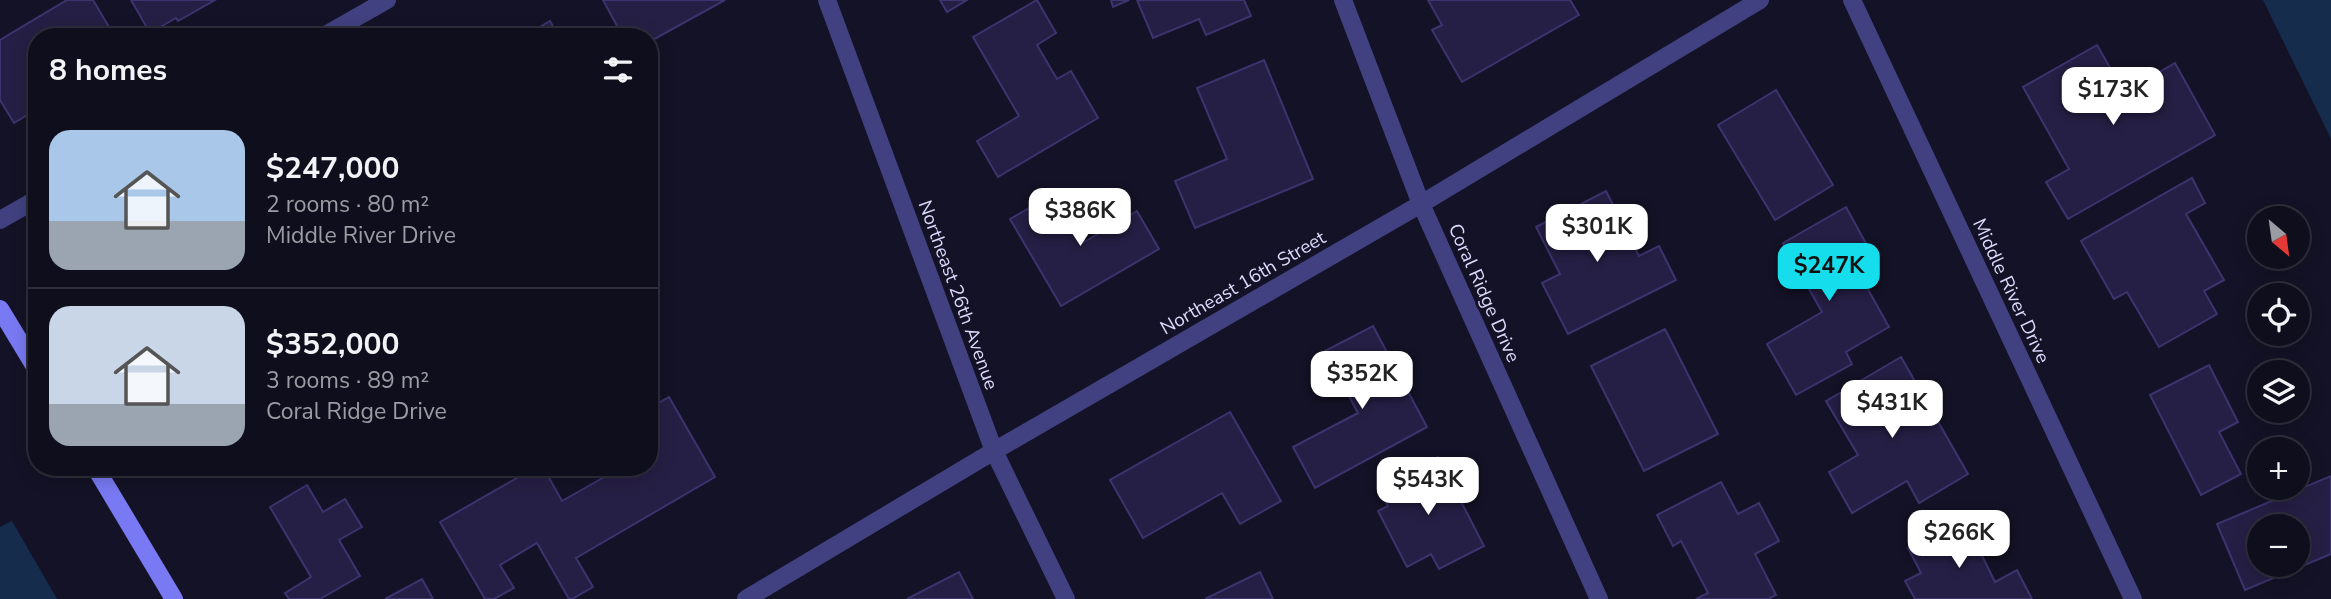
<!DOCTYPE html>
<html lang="en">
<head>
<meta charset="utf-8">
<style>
  :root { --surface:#0f0e1c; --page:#1d1c29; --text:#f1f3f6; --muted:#9b9ca3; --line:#2f2e3b; --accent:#16ddeb }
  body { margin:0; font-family:"Nunito Sans",sans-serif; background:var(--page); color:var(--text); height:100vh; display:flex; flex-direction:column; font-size:26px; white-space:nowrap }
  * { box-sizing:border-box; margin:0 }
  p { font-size:23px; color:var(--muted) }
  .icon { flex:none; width:38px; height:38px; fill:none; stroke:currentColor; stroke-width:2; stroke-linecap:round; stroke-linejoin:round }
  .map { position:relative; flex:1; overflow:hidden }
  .sheet { position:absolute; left:28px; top:28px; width:630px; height:448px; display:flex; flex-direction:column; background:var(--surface); border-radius:28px; box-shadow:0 4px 18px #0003,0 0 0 2px var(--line) }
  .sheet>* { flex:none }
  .needle { width:46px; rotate:151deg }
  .buttons { position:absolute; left:2247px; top:206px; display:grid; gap:14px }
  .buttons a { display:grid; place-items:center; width:63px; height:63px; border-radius:50%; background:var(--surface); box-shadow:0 4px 18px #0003,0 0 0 2px var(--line); font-size:35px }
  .price { position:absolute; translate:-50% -60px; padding:0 16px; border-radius:14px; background:#fff; color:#222; font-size:23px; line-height:46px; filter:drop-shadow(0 2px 4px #0008) }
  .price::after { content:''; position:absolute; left:50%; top:42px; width:21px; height:16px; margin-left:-10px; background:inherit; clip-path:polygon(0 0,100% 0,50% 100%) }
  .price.on { background:var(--accent); color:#111 }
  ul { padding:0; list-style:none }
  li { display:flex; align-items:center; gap:21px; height:175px; padding:0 21px }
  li+li { border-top:2px solid var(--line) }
  li span { display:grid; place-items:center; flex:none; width:196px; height:140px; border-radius:21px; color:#555 }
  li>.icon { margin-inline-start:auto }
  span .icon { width:84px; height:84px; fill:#fffc; stroke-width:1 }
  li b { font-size:30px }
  h2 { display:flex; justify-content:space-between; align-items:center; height:84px; padding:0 21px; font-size:30px }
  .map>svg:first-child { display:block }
  .water { fill:#152c4c }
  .building { fill:#261f45; stroke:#3d336f; stroke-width:2; fill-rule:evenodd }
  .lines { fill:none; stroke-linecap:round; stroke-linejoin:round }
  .street { stroke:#414181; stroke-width:18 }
  .secondary { stroke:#797af3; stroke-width:18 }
  .labels { text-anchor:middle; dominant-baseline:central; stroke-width:6; stroke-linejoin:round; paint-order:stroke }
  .street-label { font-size:19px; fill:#dcd9fc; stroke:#141226 }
</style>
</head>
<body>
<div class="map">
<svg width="2331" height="599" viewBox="0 0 2331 599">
  <rect width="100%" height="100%" fill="#141226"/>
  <g class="water">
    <path d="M2264,0H2331V139L2263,0Z"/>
    <path d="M12,521L57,599H0V527Z"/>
  </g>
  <g class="building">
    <path d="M67,0H93L115,37H37V109L14,123L0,100V40Z"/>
    <path d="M131,0H215L178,21L176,18L150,33Z"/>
    <path d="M603,0H725L649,42V37H623Z"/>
    <path d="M940,0H967L947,12Z"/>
    <path d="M1037,0L1056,33L1037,45L1057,79L1071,71L1098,118L998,177L977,141L1019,116L973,37Z"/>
    <path d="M1111,0H1129L1113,7Z"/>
    <path d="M1137,0H1244L1251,16L1206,35L1199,19L1153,38Z"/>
    <path d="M1428,0H1570L1579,15L1462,82L1432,30L1442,25Z"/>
    <path d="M550,21L559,37H523Z"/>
    <path d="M2097,45L2124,92L2175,63L2215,135L2068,219L2046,182L2069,169L2023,87Z"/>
    <path d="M1264,60L1313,179L1195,228L1175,181L1227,159L1197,88Z"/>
    <path d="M1776,90L1833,185L1775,220L1718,125Z"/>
    <path d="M2192,178L2205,203L2186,214L2224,280L2204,291L2217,314L2159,347L2127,292L2114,299L2081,241Z"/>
    <path d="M1606,191L1639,256L1659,246L1676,280L1568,334L1542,283L1560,274L1536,227Z"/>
    <path d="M1055,193L1084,242L1137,211L1159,249L1061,306L1010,219Z"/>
    <path d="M1846,207L1874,258L1856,268L1889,327L1846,352L1852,364L1796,395L1767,344L1822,312L1783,243Z"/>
    <path d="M1373,326L1427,427L1315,488L1293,447L1358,413L1325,351Z"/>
    <path d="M1665,329L1718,434L1644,471L1591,366Z"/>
    <path d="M1901,357L1968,474L1919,503L1907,481L1852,513L1829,472L1858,455L1826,401Z"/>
    <path d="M2209,365L2238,422L2219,432L2241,474L2201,495L2150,395Z"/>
    <path d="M669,397L715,477L576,558L593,587L572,599H569L537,543L500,565L514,588L494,599H485L440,522L536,467H543L562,501L622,467H649V408Z"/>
    <path d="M1230,412L1281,501L1240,524L1222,493L1143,538L1110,480Z"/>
    <path d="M1438,457L1484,546L1439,569L1431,554L1407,567L1378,511L1388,506L1378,487Z"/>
    <path d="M2331,476V554L2245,590L2217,524ZM2259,527H2298V565H2259Z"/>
    <path d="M1721,482L1738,514L1759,503L1779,541L1755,554L1776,595L1768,599H1696L1708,593L1681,541L1673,546L1657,515Z"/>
    <path d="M307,485L323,512L345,499L362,527L339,540L360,576L320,599H289L285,593L311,577L270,507Z"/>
    <path d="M1964,519L1995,582L2017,570L2032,599H1915L1905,581L1921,573L1908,548Z"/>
    <path d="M959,572L973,599H907Z"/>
    <path d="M1260,572L1273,599H1205Z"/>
    <path d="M422,579L433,599H385Z"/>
  </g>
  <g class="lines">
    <g class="street">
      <path d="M827,0L994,451L1066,599"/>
      <path d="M1343,0L1421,204L1599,599"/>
      <path d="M1852,0L2133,599"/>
      <path d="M322,37L387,0"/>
      <path d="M0,220L37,199"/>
      <path d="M746,599L994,451L1421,204L1760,0"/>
    </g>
    <g class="secondary">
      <path d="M0,309L37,370"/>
      <path d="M95,467L174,599"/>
    </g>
  </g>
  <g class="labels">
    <g class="street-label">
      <text transform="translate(1243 283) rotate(-30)">Northeast 16th Street</text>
      <text transform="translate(2011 291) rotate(65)">Middle River Drive</text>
      <text transform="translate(1484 293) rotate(66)">Coral Ridge Drive</text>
      <text transform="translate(958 295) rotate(70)">Northeast 26th Avenue</text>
    </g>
  </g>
</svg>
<div class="buttons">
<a><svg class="needle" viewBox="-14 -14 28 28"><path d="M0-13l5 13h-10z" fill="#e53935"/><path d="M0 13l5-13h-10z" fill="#9b9ca3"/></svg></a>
<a><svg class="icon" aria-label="locate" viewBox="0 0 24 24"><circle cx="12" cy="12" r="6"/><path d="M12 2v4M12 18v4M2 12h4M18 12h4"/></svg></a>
<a><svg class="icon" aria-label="layers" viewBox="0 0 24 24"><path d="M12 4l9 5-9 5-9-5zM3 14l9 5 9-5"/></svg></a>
<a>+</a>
<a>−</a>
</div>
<b class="price" style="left:2113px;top:127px">$173K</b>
<b class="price" style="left:1080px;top:248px">$386K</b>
<b class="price" style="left:1597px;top:264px">$301K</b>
<b class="price on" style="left:1829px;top:303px">$247K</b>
<b class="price" style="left:1362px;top:411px">$352K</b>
<b class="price" style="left:1892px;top:440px">$431K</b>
<b class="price" style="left:1428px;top:517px">$543K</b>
<b class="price" style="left:1959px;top:570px">$266K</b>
<section class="sheet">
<h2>8 homes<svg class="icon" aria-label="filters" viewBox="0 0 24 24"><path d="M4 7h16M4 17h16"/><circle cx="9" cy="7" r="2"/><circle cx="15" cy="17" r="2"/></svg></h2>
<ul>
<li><span style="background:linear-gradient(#a9c7e8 65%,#9aa5b1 0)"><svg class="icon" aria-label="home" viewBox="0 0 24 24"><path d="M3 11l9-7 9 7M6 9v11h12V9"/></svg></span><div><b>$247,000</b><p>2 rooms · 80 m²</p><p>Middle River Drive</p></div></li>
<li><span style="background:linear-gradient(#c9d6e8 70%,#9aa5b1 0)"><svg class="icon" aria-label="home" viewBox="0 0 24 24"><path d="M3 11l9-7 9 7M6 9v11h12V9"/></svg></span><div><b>$352,000</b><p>3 rooms · 89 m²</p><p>Coral Ridge Drive</p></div></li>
</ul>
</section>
</div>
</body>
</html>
